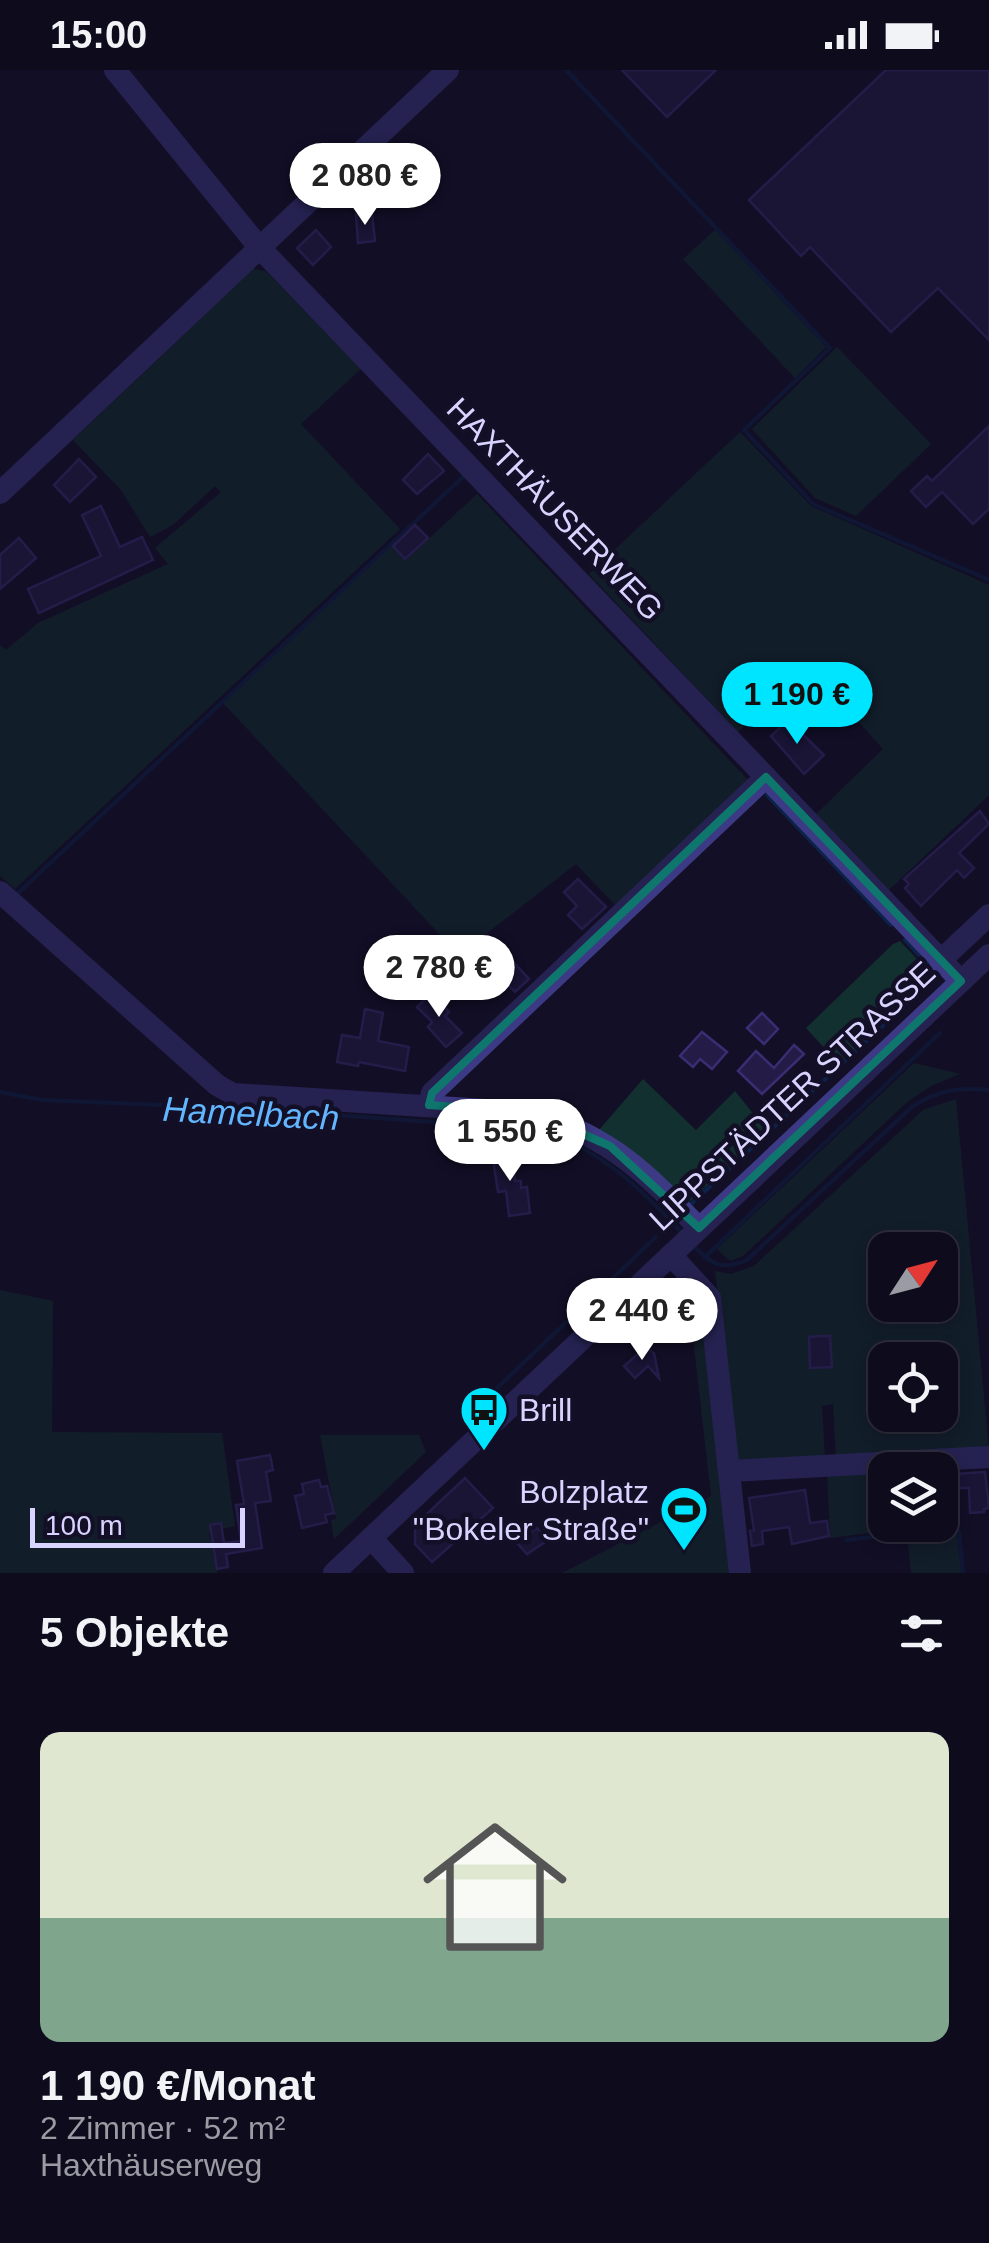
<!DOCTYPE html>
<html lang="de">
<head>
<meta charset="utf-8">
<style>
  :root { --surface:#0e0b1c; --page:#1c1929; --text:#f1f3f6; --muted:#9b9ba3; --line:#2e2b3b; --accent:#00e5ff }
  body { margin:0; font-family:Arial,sans-serif; background:var(--page); color:var(--text); height:100vh; display:flex; flex-direction:column; font-size:38px; white-space:nowrap }
  * { box-sizing:border-box; margin:0 }
  p { font-size:32px; color:var(--muted) }
  .icon { flex:none; width:55px; height:55px; fill:none; stroke:currentColor; stroke-width:2; stroke-linecap:round; stroke-linejoin:round }
  .map { position:relative; height:1503px; overflow:hidden }
  .details { display:flex; flex-direction:column; background:var(--surface); flex:1 }
  .details>* { flex:none }
  .needle { width:65px; rotate:54deg }
  .fabs { position:absolute; left:868px; top:1162px; display:grid; gap:20px }
  .fabs a { display:grid; place-items:center; width:90px; height:90px; border-radius:20px; background:var(--surface); box-shadow:0 5px 15px #0003,0 0 0 2px var(--line); font-size:50px }
  .scale { position:absolute; left:30px; bottom:25px; width:215px; box-sizing:border-box; padding-left:10px; border:5px solid #d9d4ff; border-top:0; font-size:28px; line-height:35px; white-space:nowrap; color:#d9d4ff; -webkit-text-stroke:8px #130f26; paint-order:stroke }
  .price { position:absolute; translate:-50% -85px; padding:0 22px; border-radius:35px; background:#fff; color:#222; font-size:32px; line-height:65px; filter:drop-shadow(0 2px 5px #0008) }
  .price::after { content:''; position:absolute; left:50%; top:60px; width:30px; height:22px; margin-left:-15px; background:inherit; clip-path:polygon(0 0,100% 0,50% 100%) }
  .price.selected { background:var(--accent); color:#111 }
  ul { padding:0; list-style:none }
  li { display:grid; align-content:center; gap:20px; height:530px; padding:0 40px }
  li span { display:grid; place-items:center; height:310px; border-radius:20px; color:#555 }
  li>.icon { margin-inline-start:auto }
  span .icon { width:180px; height:180px; fill:#fffc; stroke-width:1 }
  li b { font-size:42px }
  h2 { display:flex; justify-content:space-between; align-items:center; height:120px; padding:0 40px; font-size:42px }
  .status { display:flex; justify-content:space-between; align-items:center; height:70px; padding:0 50px; background:var(--surface); direction:ltr }
  .status svg { height:28px; fill:currentColor }
  .map>svg:first-child { display:block }
  .green { fill:#12302f; fill-rule:evenodd }
  .lines { fill:none; stroke-linecap:round; stroke-linejoin:round }
  .stream { stroke:#0c2248; stroke-width:4 }
  .building { fill:#241b47; stroke:#3b2d73; stroke-width:2.5 }
  .minor { stroke:#3d3a85; stroke-width:22 }
  .marked { fill:none; stroke:#0f766e; stroke-width:8; stroke-linejoin:round }
  .labels { text-anchor:middle; dominant-baseline:central; stroke-width:9; stroke-linejoin:round; paint-order:stroke }
  .street-label { font-size:32px; fill:#d9d4ff; stroke:#130f26 }
  .poi-label { font-size:32px; fill:#d9d4ff; stroke:#130f26; text-anchor:start }
  .water-label { font-size:35px; font-style:italic; fill:#62b6ff; stroke:#130f26 }
</style>
</head>
<body>
<div class="status"><b>15:00</b><svg viewBox="0 0 49 12"><path d="M0 12V9h3v3zM5 12V6h3v6zM10 12V3h3v9zM15 12V0h3v12zM26 1h20v11H26zM47 4h2v5h-2z"/></svg></div>
<div class="map">
<svg width="989" height="1503" viewBox="0 0 989 1503">
  <rect width="100%" height="100%" fill="#130f26"/>
  <g class="green">
    <path d="M715,160L826,277L795,308L683,189Z"/>
    <path d="M253,199L266,201L361,299L301,354L400,459L15,819L0,806V575L6,580L38,553L168,494L155,478L221,422L215,416L173,455L150,467L121,420L73,370Z"/>
    <path d="M837,277L931,374L856,446L815,428L752,359Z"/>
    <path d="M740,362L811,436L989,515V725L889,820L816,744L883,679L810,598L738,662L589,504Z"/>
    <path d="M477,424L750,712L619,839L576,794L459,885L223,633L391,475L406,490Z"/>
    <path d="M900,871L933,906L839,994L806,958L893,874Z"/>
    <path d="M914,993L960,1004L931,1016L906,1033L743,1186L730,1191L717,1179Z"/>
    <path d="M643,1009L696,1060L735,1021L767,1061L687,1134L598,1061Z"/>
    <path d="M956,1029L989,1380L836,1388L833,1334L822,1336L825,1389L745,1393L737,1388L715,1201L731,1204L754,1196L923,1040ZM885,1180H940V1235H885ZM885,1290H940V1345H885Z"/>
    <path d="M691,1211L697,1215L734,1503H562L711,1426L691,1250L669,1255V1233Z"/>
    <path d="M0,1220L53,1231L52,1362L222,1363L235,1456L209,1462L217,1503H0Z"/>
    <path d="M320,1365H419L426,1382L334,1469L331,1450L336,1449Z"/>
    <path d="M950,1396L951,1453L940,1454V1400H885V1455H933L830,1468L827,1401Z"/>
    <path d="M952,1459L957,1463L961,1503H911L907,1465Z"/>
  </g>
  <g class="lines">
    <g class="stream">
      <path d="M566,0L830,278L744,360L813,434L989,510"/>
      <path d="M767,725L891,855"/>
      <path d="M16,825L464,406"/>
      <path d="M0,1022L42,1030L236,1038L544,1060C602,1082 641,1118 682,1163"/>
      <path d="M689,1136L933,909L935,903L905,870"/>
      <path d="M695,1177C713,1196 723,1200 747,1190L912,1037C937,1020 959,1017 989,1020"/>
      <path d="M705,1187L940,963"/>
      <path d="M496,1319L656,1167"/>
      <path d="M846,1470L952,1458L959,1461L963,1503"/>
    </g>
  </g>
  <g class="building">
    <path d="M622,0H716L667,47Z"/>
    <path d="M886,0H989V270L938,218L891,262L810,177L801,186L749,130Z"/>
    <path d="M372,144L375,171L358,173L356,145Z"/>
    <path d="M316,160L331,177L313,195L297,178Z"/>
    <path d="M989,356V439L973,454L942,422L926,437L911,421L927,406L932,411Z"/>
    <path d="M428,384L444,401L417,424L403,410Z"/>
    <path d="M79,389L96,407L70,432L54,415Z"/>
    <path d="M101,436L120,477L142,467L153,490L39,543L28,519L101,486L82,445Z"/>
    <path d="M415,455L428,468L405,489L393,476Z"/>
    <path d="M19,468L36,488L0,519V485Z"/>
    <path d="M807,609L817,620L787,648L777,637Z"/>
    <path d="M788,650L824,685L804,704L771,666Z"/>
    <path d="M980,741L989,754L959,783L974,798L964,808L957,800L921,836L905,818L909,814L904,809Z"/>
    <path d="M578,809L606,837L582,859L568,845L577,836L564,822Z"/>
    <path d="M507,885L529,909L515,922L493,899Z"/>
    <path d="M432,923L449,942L445,946L462,963L446,977L428,957L432,952L417,937Z"/>
    <path d="M365,939L383,943L378,971L409,977L405,1001L359,992L358,996L337,992L342,965L360,968Z"/>
    <path d="M762,943L778,959L764,974L747,958Z"/>
    <path d="M702,962L727,982L712,999L700,989L693,997L680,986Z"/>
    <path d="M794,975L804,984L762,1024L738,1001L756,981L774,998Z"/>
    <path d="M511,1080L515,1111H521V1118L527,1117L530,1143L509,1146L506,1121L498,1122L492,1082Z"/>
    <path d="M820,1266H830L832,1297L810,1298L809,1267Z"/>
    <path d="M645,1278L654,1283L659,1308L648,1296L635,1308L624,1296Z"/>
    <path d="M270,1385L273,1400L266,1402L271,1431L255,1433L262,1478L226,1484L228,1497L217,1499L210,1455L221,1453L224,1473L241,1471L236,1435L244,1434L237,1391Z"/>
    <path d="M985,1402L989,1438L984,1439V1442L970,1443L969,1418H956L955,1404Z"/>
    <path d="M465,1408L493,1438L432,1492L415,1474V1455Z"/>
    <path d="M319,1410L321,1417L327,1416L334,1443L325,1445L327,1452L302,1458L295,1426L304,1424L302,1414Z"/>
    <path d="M805,1420L810,1453L827,1451L829,1466L792,1474L789,1457L762,1461L763,1474L752,1476L750,1461L754,1460L749,1428Z"/>
    <path d="M537,1458L548,1470L527,1484L516,1472Z"/>
  </g>
  <g class="lines">
    <g class="minor">
      <path d="M115,0L259,177L961,911"/>
      <path d="M0,423L448,0"/>
      <path d="M0,822L217,1015L233,1024L535,1043C612,1069 644,1101 699,1158"/>
      <path d="M940,891L989,845"/>
      <path d="M429,1035L432,1023L766,707"/>
      <path d="M671,1185L710,1228L740,1503"/>
      <path d="M730,1401L989,1387"/>
      <path d="M371,1468L403,1503"/>
      <path d="M334,1503L989,885"/>
    </g>
  </g>
  <path d="M0 0H989V1503H0ZM766,707L961,911L699,1158L610,1076L535,1043L429,1035L432,1023Z" fill="#130f26" fill-opacity=".55" fill-rule="evenodd"/>
  <path class="marked" d="M766,707L961,911L699,1158L610,1076L535,1043L429,1035L432,1023Z"/>
  <defs>
    <g id="bus-pin" transform="scale(2.5)"><path d="M0 17L-7.5 6A9.5 9.5 0 1 1 7.5 6Z" fill="#00e5ff" stroke="#130f26"/><path d="M-5-6H5V4H4V6H2V4H-2V6H-4V4H-5ZM-3.5-4V0h7V-4ZM-3.5 1.2v1.5H-2V1.2ZM2 1.2v1.5H3.5V1.2Z" fill="#111"/></g>
    <g id="stadium-pin" transform="scale(2.5)"><path d="M0 17L-7.5 6A9.5 9.5 0 1 1 7.5 6Z" fill="#00e5ff" stroke="#130f26"/><path d="M0-5a6.5 5 0 1 0 0 10a6.5 5 0 1 0 0-10ZM-3.5-1.8h7v3.6h-7Z" fill="#111"/></g>
  </defs>
  <g fill-rule="evenodd">
    <use href="#bus-pin" x="484" y="1340"/>
    <use href="#stadium-pin" x="684" y="1440"/>
  </g>
  <g class="labels">
    <g class="street-label">
      <text transform="translate(555 439) rotate(46)">HAXTHÄUSERWEG</text>
      <text transform="translate(792 1026) rotate(-43)">LIPPSTÄDTER STRASSE</text>
    </g>
    <g class="poi-label">
      <text x="519" y="1340">Brill</text>
      <text x="649" y="1422" text-anchor="end">Bolzplatz<tspan x="649" dy="37">"Bokeler Straße"</tspan></text>
    </g>
    <g class="water-label">
      <text transform="translate(251 1043) rotate(3)">Hamelbach</text>
    </g>
  </g>
</svg>
<div class="fabs">
<a><svg class="needle" viewBox="-14 -14 28 28"><path d="M0-13l5 13h-10z" fill="#e53935"/><path d="M0 13l5-13h-10z" fill="#9b9ba3"/></svg></a>
<a><svg class="icon" aria-label="locate" viewBox="0 0 24 24"><circle cx="12" cy="12" r="6"/><path d="M12 2v4M12 18v4M2 12h4M18 12h4"/></svg></a>
<a><svg class="icon" aria-label="layers" viewBox="0 0 24 24"><path d="M12 4l9 5-9 5-9-5zM3 14l9 5 9-5"/></svg></a>
</div>
<div class="scale">100 m</div>
<b class="price" style="left:365px;top:158px">2 080 €</b>
<b class="price selected" style="left:797px;top:677px">1 190 €</b>
<b class="price" style="left:439px;top:950px">2 780 €</b>
<b class="price" style="left:510px;top:1114px">1 550 €</b>
<b class="price" style="left:642px;top:1293px">2 440 €</b>
</div>
<section class="details">
<h2>5 Objekte<svg class="icon" aria-label="filters" viewBox="0 0 24 24"><path d="M4 7h16M4 17h16"/><circle cx="9" cy="7" r="2"/><circle cx="15" cy="17" r="2"/></svg></h2>
<ul>
<li><span style="background:linear-gradient(#dfe7d0 60%,#7fa58c 0)"><svg class="icon" aria-label="home" viewBox="0 0 24 24"><path d="M3 11l9-7 9 7M6 9v11h12V9"/></svg></span><div><b>1 190 €/Monat</b><p>2 Zimmer · 52 m²</p><p>Haxthäuserweg</p></div></li>
</ul>
</section>
</body>
</html>
